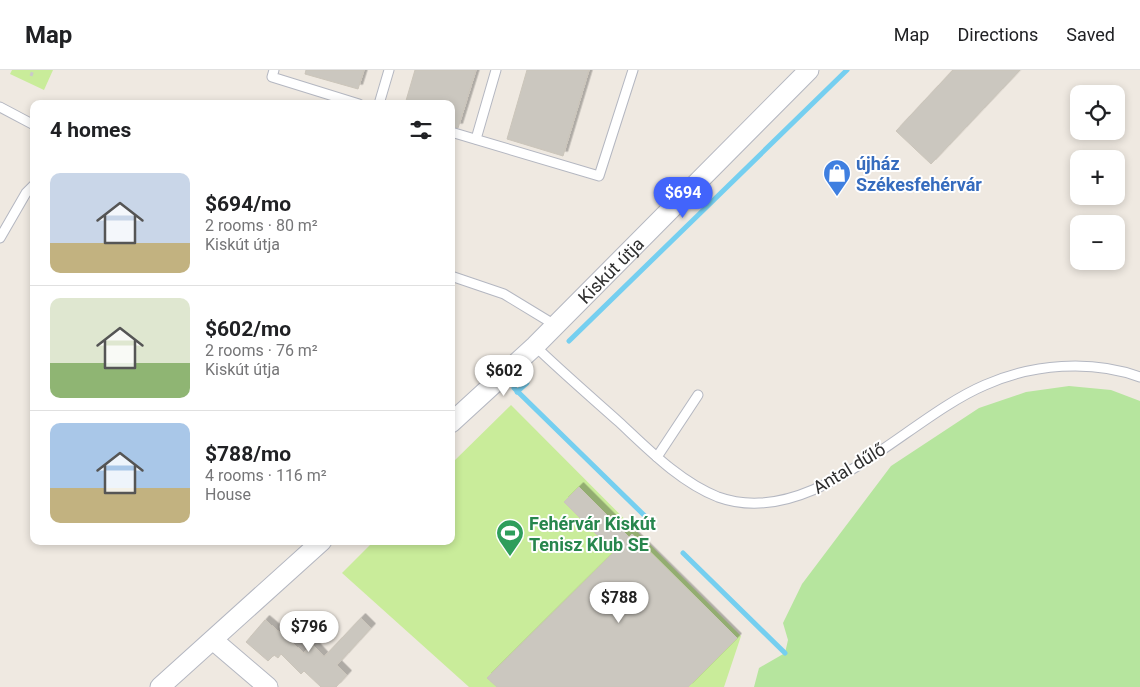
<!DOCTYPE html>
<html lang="en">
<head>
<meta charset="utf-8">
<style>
  :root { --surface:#fff; --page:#f6f6f6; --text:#202124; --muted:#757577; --line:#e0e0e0; --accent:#4264fb }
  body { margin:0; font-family:Roboto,sans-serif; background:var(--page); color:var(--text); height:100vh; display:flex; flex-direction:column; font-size:19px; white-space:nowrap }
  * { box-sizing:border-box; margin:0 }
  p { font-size:16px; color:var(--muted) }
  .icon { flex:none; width:28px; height:28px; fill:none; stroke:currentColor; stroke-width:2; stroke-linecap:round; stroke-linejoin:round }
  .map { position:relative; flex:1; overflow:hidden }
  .details { position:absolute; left:30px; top:30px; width:425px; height:445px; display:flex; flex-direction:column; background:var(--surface); border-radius:10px; box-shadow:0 2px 8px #0003 }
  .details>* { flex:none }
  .controls { position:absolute; left:1070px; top:15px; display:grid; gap:10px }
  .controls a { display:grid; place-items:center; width:55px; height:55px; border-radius:10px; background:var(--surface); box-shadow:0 2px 8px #0003; font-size:25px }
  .price { position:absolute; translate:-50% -42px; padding:0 11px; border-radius:18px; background:#fff; color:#222; font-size:16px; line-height:32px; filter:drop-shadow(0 1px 2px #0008) }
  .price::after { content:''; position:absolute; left:50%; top:30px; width:15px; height:11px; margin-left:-8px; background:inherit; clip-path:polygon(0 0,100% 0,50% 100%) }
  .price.selected { background:var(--accent); color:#fff }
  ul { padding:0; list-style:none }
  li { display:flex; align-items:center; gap:15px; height:125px; padding:0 20px }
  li+li { border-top:1px solid var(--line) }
  li span { display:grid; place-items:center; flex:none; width:140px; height:100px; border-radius:10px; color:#555 }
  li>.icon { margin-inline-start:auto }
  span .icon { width:60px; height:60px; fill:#fffc; stroke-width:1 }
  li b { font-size:21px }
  h2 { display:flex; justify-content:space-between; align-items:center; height:60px; padding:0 20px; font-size:21px }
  header { display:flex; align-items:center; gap:30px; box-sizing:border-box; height:70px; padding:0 25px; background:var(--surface); border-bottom:1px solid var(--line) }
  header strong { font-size:24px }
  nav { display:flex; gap:28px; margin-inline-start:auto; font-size:18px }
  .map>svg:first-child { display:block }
  .green { fill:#b6e59e }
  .pitch { fill:#c9ec9a }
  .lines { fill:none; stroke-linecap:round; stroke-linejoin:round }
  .stream { stroke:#75cff0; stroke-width:5 }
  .building { fill:#cbc7bf; stroke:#cbc5ba; filter:url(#shadow) }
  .service-casing { stroke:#b4b7c1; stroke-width:11 }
  .minor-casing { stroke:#b4b7c1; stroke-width:21 }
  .path { stroke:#c9c9c9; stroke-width:3; stroke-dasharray:4 2.5; stroke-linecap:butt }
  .service { stroke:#fff; stroke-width:9 }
  .minor { stroke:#fff; stroke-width:19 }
  .labels { text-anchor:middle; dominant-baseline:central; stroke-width:4; stroke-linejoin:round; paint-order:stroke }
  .shop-label { font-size:18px; font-weight:bold; fill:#366cbe; stroke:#fff; text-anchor:start }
  .street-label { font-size:18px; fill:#2e2e2e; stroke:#fff }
  .leisure-label { font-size:18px; font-weight:bold; fill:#27864d; stroke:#fff; text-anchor:start }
</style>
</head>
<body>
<header>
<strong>Map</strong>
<nav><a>Map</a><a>Directions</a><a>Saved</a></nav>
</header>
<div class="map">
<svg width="1140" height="617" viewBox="0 0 1140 617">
  <defs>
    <filter id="shadow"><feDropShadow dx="4.5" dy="-4.5" stdDeviation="0" flood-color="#0004"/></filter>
  </defs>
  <rect width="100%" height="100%" fill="#efe9e1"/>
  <path class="green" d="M1069,316L1111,320L1140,331V617H754L759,598L785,583L788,570L783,553L802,514L891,396L979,338L1026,322Z"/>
  <g class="pitch">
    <path d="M12,0H53L44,20L10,4Z"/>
    <path d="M511,335L741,566L724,617H469L342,503L374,471H451V394Z"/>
  </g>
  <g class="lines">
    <g class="stream">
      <path d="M569,271L847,0"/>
      <path d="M514,318L649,450"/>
      <path d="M517,322L527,313"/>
      <path d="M683,483L785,583"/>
    </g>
  </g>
  <g class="building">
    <path d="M306,0H364L358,19L305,4Z"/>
    <path d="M415,0H476L458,58L451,56V34H405Z"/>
    <path d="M527,0H589L563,86L507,69Z"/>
    <path d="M953,0H1020L931,94L896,61Z"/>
    <path d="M579,417L629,467L632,464L737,568L688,617H497L487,608L614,482L564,432Z"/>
    <path d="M361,548L371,558L337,595L347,605L336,617H321L304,601L301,604L281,584L278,588L274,585L268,591L246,572L265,550L304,583L312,574L324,587Z"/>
  </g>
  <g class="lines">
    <g class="service-casing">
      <g id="service">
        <path d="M274,0L272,7L359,34"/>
        <path d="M379,34L389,0"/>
        <path d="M0,37L34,55"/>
        <path d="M451,62L599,106L633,0"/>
        <path d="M476,69L496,0"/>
        <path d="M0,168L26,123L34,115"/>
        <path d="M451,206L504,224L555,255"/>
        <path d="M535,276C562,302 591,327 619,352C649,380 680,412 718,427C812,461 905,349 985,315C1032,294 1091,289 1140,307"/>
        <path d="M657,387L698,325"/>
      </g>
    </g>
    <g class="minor-casing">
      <g id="minor">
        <path id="s1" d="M451,353L535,276L809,0"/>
        <path d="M213,570L268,617"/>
        <path d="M160,617L322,471"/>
      </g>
    </g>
    <path class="path" d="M31,6L33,0"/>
    <use href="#service" class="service"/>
    <use href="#minor" class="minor"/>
  </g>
  <defs>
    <g id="shop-pin" transform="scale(1.4375)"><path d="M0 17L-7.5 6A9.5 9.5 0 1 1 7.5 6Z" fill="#3f7fe0" stroke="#fff"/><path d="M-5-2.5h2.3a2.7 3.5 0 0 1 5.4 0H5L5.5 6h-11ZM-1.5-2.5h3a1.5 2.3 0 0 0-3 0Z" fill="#fff"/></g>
    <g id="stadium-pin" transform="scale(1.4375)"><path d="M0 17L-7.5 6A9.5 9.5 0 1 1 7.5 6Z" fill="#2e9e5b" stroke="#fff"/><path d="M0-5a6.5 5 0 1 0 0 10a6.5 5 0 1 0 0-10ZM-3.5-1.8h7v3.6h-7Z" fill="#fff"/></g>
  </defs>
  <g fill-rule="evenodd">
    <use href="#shop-pin" x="837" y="103"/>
    <use href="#stadium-pin" x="510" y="463"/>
  </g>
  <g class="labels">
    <g class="shop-label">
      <text x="856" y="93">újház<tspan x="856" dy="21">Székesfehérvár</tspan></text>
    </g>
    <g class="street-label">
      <text stroke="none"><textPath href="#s1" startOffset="221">Kiskút útja</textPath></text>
      <text transform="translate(849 398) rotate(-31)">Antal dűlő</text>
    </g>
    <g class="leisure-label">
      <text x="529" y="453">Fehérvár Kiskút<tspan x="529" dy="21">Tenisz Klub SE</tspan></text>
    </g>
  </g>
</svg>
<div class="controls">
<a><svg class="icon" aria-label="locate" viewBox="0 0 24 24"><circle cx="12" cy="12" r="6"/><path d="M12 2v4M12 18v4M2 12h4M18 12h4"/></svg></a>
<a>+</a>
<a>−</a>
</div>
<b class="price selected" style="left:683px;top:149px">$694</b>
<b class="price" style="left:504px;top:327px">$602</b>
<b class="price" style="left:619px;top:554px">$788</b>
<b class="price" style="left:309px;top:583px">$796</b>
<section class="details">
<h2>4 homes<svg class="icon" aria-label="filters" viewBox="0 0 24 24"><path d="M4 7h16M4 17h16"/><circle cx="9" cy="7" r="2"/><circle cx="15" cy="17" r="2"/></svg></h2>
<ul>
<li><span style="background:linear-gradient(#c9d6e8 70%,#c2b280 0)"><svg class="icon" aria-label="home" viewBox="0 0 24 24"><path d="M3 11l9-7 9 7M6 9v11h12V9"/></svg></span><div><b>$694/mo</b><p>2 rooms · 80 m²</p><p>Kiskút útja</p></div></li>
<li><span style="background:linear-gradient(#dfe7d0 65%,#8fb573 0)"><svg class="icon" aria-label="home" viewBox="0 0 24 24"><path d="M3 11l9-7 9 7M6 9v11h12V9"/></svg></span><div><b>$602/mo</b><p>2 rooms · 76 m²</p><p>Kiskút útja</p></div></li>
<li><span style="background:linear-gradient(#a9c7e8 65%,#c2b280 0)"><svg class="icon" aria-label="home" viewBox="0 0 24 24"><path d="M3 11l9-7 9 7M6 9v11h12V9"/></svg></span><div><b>$788/mo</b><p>4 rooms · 116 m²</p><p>House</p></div></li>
</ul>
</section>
</div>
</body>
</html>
